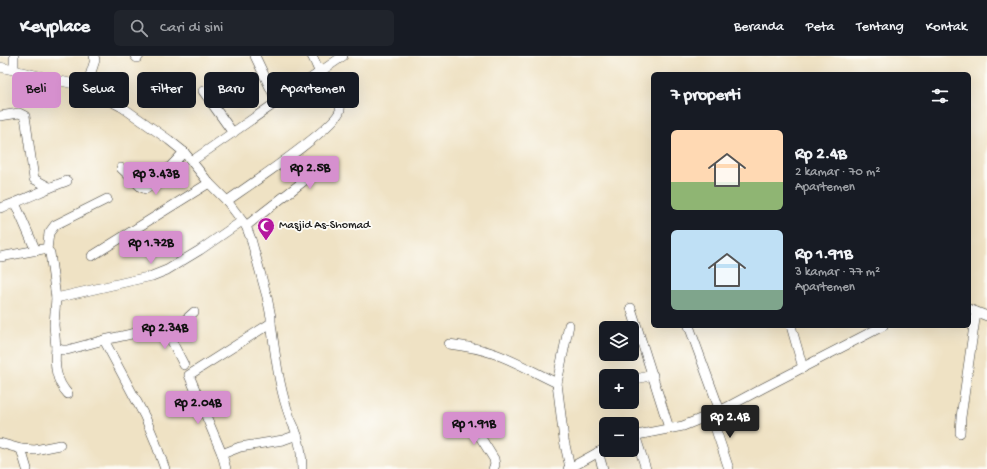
<!DOCTYPE html>
<html lang="id">
<head>
<meta charset="utf-8">
<style>
  :root { --surface:#171b24; --page:#20242c; --text:#f1f3f6; --muted:#9ea1a6; --line:#363941; --accent:#d690ce }
  body { margin:0; font-family:"Gochi Hand",sans-serif; background:var(--page); color:var(--text); height:100vh; display:flex; flex-direction:column; font-size:15px; white-space:nowrap }
  * { box-sizing:border-box; margin:0 }
  p { font-size:13px; color:var(--muted) }
  .icon { flex:none; width:22px; height:22px; fill:none; stroke:currentColor; stroke-width:2; stroke-linecap:round; stroke-linejoin:round }
  .map { position:relative; flex:1; overflow:hidden }
  .sheet { position:absolute; left:651px; top:16px; width:320px; height:256px; display:flex; flex-direction:column; background:var(--surface); border-radius:6px; box-shadow:0 4px 16px #0002 }
  .sheet>* { flex:none }
  .banner { position:absolute; left:12px; top:16px; width:380px; height:36px; display:flex; gap:8px }
  .fabs { position:absolute; left:599px; top:265px; display:grid; gap:8px }
  .fabs a { display:grid; place-items:center; width:40px; height:40px; border-radius:6px; background:var(--surface); box-shadow:0 4px 16px #0002; font-size:20px }
  .price { position:absolute; translate:-50% -34px; padding:0 9px; border-radius:4px; background:var(--accent); color:#111; font-size:13px; line-height:26px; filter:drop-shadow(0 1px 2px #0008) }
  .price::after { content:''; position:absolute; left:50%; top:24px; width:12px; height:9px; margin-left:-6px; background:inherit; clip-path:polygon(0 0,100% 0,50% 100%) }
  .price.current { background:#222; color:#fff }
  ul { padding:0; list-style:none }
  li { display:flex; align-items:center; gap:12px; height:100px; padding:0 20px }
  li span { display:grid; place-items:center; flex:none; width:112px; height:80px; border-radius:6px; color:#555 }
  li>.icon { margin-inline-start:auto }
  span .icon { width:48px; height:48px; fill:#fffc; stroke-width:1 }
  li b { font-size:17px }
  h2 { display:flex; justify-content:space-between; align-items:center; height:48px; padding:0 20px; font-size:17px }
  .tag { padding:0 14px; border-radius:6px; background:var(--surface); box-shadow:0 4px 16px #0002; font-size:14px; line-height:36px }
  .tag.current { background:var(--accent); color:#111 }
  header { display:flex; align-items:center; gap:24px; box-sizing:border-box; height:56px; padding:0 20px; background:var(--surface); border-bottom:1px solid var(--line) }
  header strong { font-size:19px }
  nav { display:flex; gap:22px; margin-inline-start:auto; font-size:14px }
  .search { width:280px; height:36px; background:var(--page); display:flex; align-items:center; gap:10px; box-sizing:border-box; padding:0 14px; border-radius:6px; color:var(--muted); font-size:15px }
  .map>svg:first-child { display:block }
  .lines { fill:none; stroke-linecap:round; stroke-linejoin:round }
  .minor-casing { stroke:#3c3a35; stroke-width:10 }
  .minor { stroke:#fff; stroke-width:9 }
  .labels { text-anchor:middle; dominant-baseline:central; stroke-width:3.5; stroke-linejoin:round; paint-order:stroke }
  .poi-label { font-size:12px; fill:#1c1c1c; stroke:#fdfcf7; text-anchor:start }
</style>
</head>
<body>
<header>
<strong>Keyplace</strong>
<div class="search"><svg class="icon" aria-label="search" viewBox="0 0 24 24"><circle cx="10" cy="10" r="6"/><path d="M15 15l6 6"/></svg>Cari di sini</div>
<nav><a>Beranda</a><a>Peta</a><a>Tentang</a><a>Kontak</a></nav>
</header>
<div class="map">
<svg width="987" height="413" viewBox="0 0 987 413">
  <rect width="100%" height="100%" fill="#fdfcf7"/>
  <filter id="ink" filterUnits="userSpaceOnUse"><feTurbulence type="fractalNoise" baseFrequency=".025" numOctaves="2"/><feDisplacementMap in="SourceGraphic" scale="8" xChannelSelector="R" yChannelSelector="G"/><feConvolveMatrix kernelMatrix="1 2 1 2 8 2 1 2 1" color-interpolation-filters="sRGB"/></filter>
  <filter id="wash" filterUnits="userSpaceOnUse"><feTurbulence type="fractalNoise" baseFrequency=".012" numOctaves="4" result="noise"/><feDisplacementMap in="SourceGraphic" scale="16" xChannelSelector="R" yChannelSelector="G"/><feGaussianBlur stdDeviation="0.9" result="paint"/><feColorMatrix in="noise" values="0 0 0 0 0 0 0 0 0 0 0 0 0 0 0 0 0 1.4 0 .05"/><feComposite in="paint" operator="in"/></filter>
  <g filter="url(#wash)">
    <rect width="100%" height="100%" fill="#efe2c4"/>
  </g>
  <g filter="url(#ink)">
    <g class="lines">
      <g class="minor-casing">
        <g id="minor">
          <path d="M135,0L137,2L139,0"/>
          <path d="M255,0L277,46"/>
          <path d="M0,11L74,28L86,32L122,51L169,84L184,96L209,127L227,145L246,170L251,183L267,241L271,261V267L189,319L222,398L226,413"/>
          <path d="M14,14V0"/>
          <path d="M86,32L95,4L94,0"/>
          <path d="M203,35L233,77"/>
          <path d="M0,60L19,57L25,60L34,123L49,131"/>
          <path d="M192,105L343,0"/>
          <path d="M121,112L141,131L146,133L157,125L184,96"/>
          <path d="M227,145C245,132 337,71 340,54C342,40 327,27 320,17C317,11 315,5 312,0"/>
          <path d="M15,147L36,195"/>
          <path d="M0,152C23,145 44,133 67,125"/>
          <path d="M246,170L327,107"/>
          <path d="M47,194L49,177L55,169L107,143"/>
          <path d="M92,200L209,127"/>
          <path d="M0,201L43,193L47,194L50,197L56,242L54,269L56,292L62,294H67L104,284L145,361L155,385L165,413"/>
          <path d="M56,242L152,220L167,214L200,194L242,165"/>
          <path d="M631,252L669,372"/>
          <path d="M969,253L987,260"/>
          <path d="M271,267C275,296 278,325 287,353C289,360 292,367 295,373C300,386 302,399 302,413"/>
          <path d="M569,269L557,327L564,384L570,412"/>
          <path d="M164,270L184,309"/>
          <path d="M689,270L720,355"/>
          <path d="M791,270L803,312"/>
          <path d="M104,284L177,268L184,265L194,256"/>
          <path d="M449,288C464,290 478,292 492,297C514,304 535,317 557,327"/>
          <path d="M56,292C54,310 56,325 68,338"/>
          <path d="M632,324L653,319"/>
          <path d="M711,359L729,413"/>
          <path d="M471,366L494,403L495,409L493,413"/>
          <path d="M960,377L961,361L976,256"/>
          <path d="M635,379L646,413"/>
          <path d="M632,380L683,370L720,355L763,332L883,270"/>
          <path d="M0,387L21,393"/>
          <path d="M598,396L603,413"/>
          <path d="M222,398L240,391L283,384L297,379"/>
          <path d="M27,413L21,393L35,394L60,389"/>
          <path d="M568,413L606,392"/>
        </g>
      </g>
      <use href="#minor" class="minor"/>
    </g>
  </g>
  <defs>
    <g id="mosque-pin" transform="scale(0.9)"><path d="M0 17L-7.5 6A9.5 9.5 0 1 1 7.5 6Z" fill="#b5179e" stroke="#fdfcf7"/><path d="M3.5-4.9A6 6 0 1 0 3.5 4.9A5 5 0 1 1 3.5-4.9Z" fill="#fff"/></g>
  </defs>
  <g fill-rule="evenodd">
    <use href="#mosque-pin" x="266" y="170"/>
  </g>
  <g class="labels">
    <g class="poi-label">
      <text x="279" y="170">Masjid As-Shomad</text>
    </g>
  </g>
</svg>
<div class="fabs">
<a><svg class="icon" aria-label="layers" viewBox="0 0 24 24"><path d="M12 4l9 5-9 5-9-5zM3 14l9 5 9-5"/></svg></a>
<a>+</a>
<a>−</a>
</div>
<b class="price" style="left:310px;top:134px">Rp 2.5B</b>
<b class="price" style="left:156px;top:140px">Rp 3.43B</b>
<b class="price" style="left:151px;top:209px">Rp 1.72B</b>
<b class="price" style="left:165px;top:294px">Rp 2.34B</b>
<b class="price" style="left:198px;top:369px">Rp 2.04B</b>
<b class="price current" style="left:730px;top:383px">Rp 2.4B</b>
<b class="price" style="left:474px;top:390px">Rp 1.91B</b>
<div class="banner">
<a class="tag current">Beli</a>
<a class="tag">Sewa</a>
<a class="tag">Filter</a>
<a class="tag">Baru</a>
<a class="tag">Apartemen</a>
</div>
<section class="sheet">
<h2>7 properti<svg class="icon" aria-label="filters" viewBox="0 0 24 24"><path d="M4 7h16M4 17h16"/><circle cx="9" cy="7" r="2"/><circle cx="15" cy="17" r="2"/></svg></h2>
<ul>
<li><span style="background:linear-gradient(#ffd9b3 65%,#8fb573 0)"><svg class="icon" aria-label="home" viewBox="0 0 24 24"><path d="M3 11l9-7 9 7M6 9v11h12V9"/></svg></span><div><b>Rp 2.4B</b><p>2 kamar · 70 m²</p><p>Apartemen</p></div></li>
<li><span style="background:linear-gradient(#bfe0f5 75%,#7fa58c 0)"><svg class="icon" aria-label="home" viewBox="0 0 24 24"><path d="M3 11l9-7 9 7M6 9v11h12V9"/></svg></span><div><b>Rp 1.91B</b><p>3 kamar · 77 m²</p><p>Apartemen</p></div></li>
</ul>
</section>
</div>
</body>
</html>
